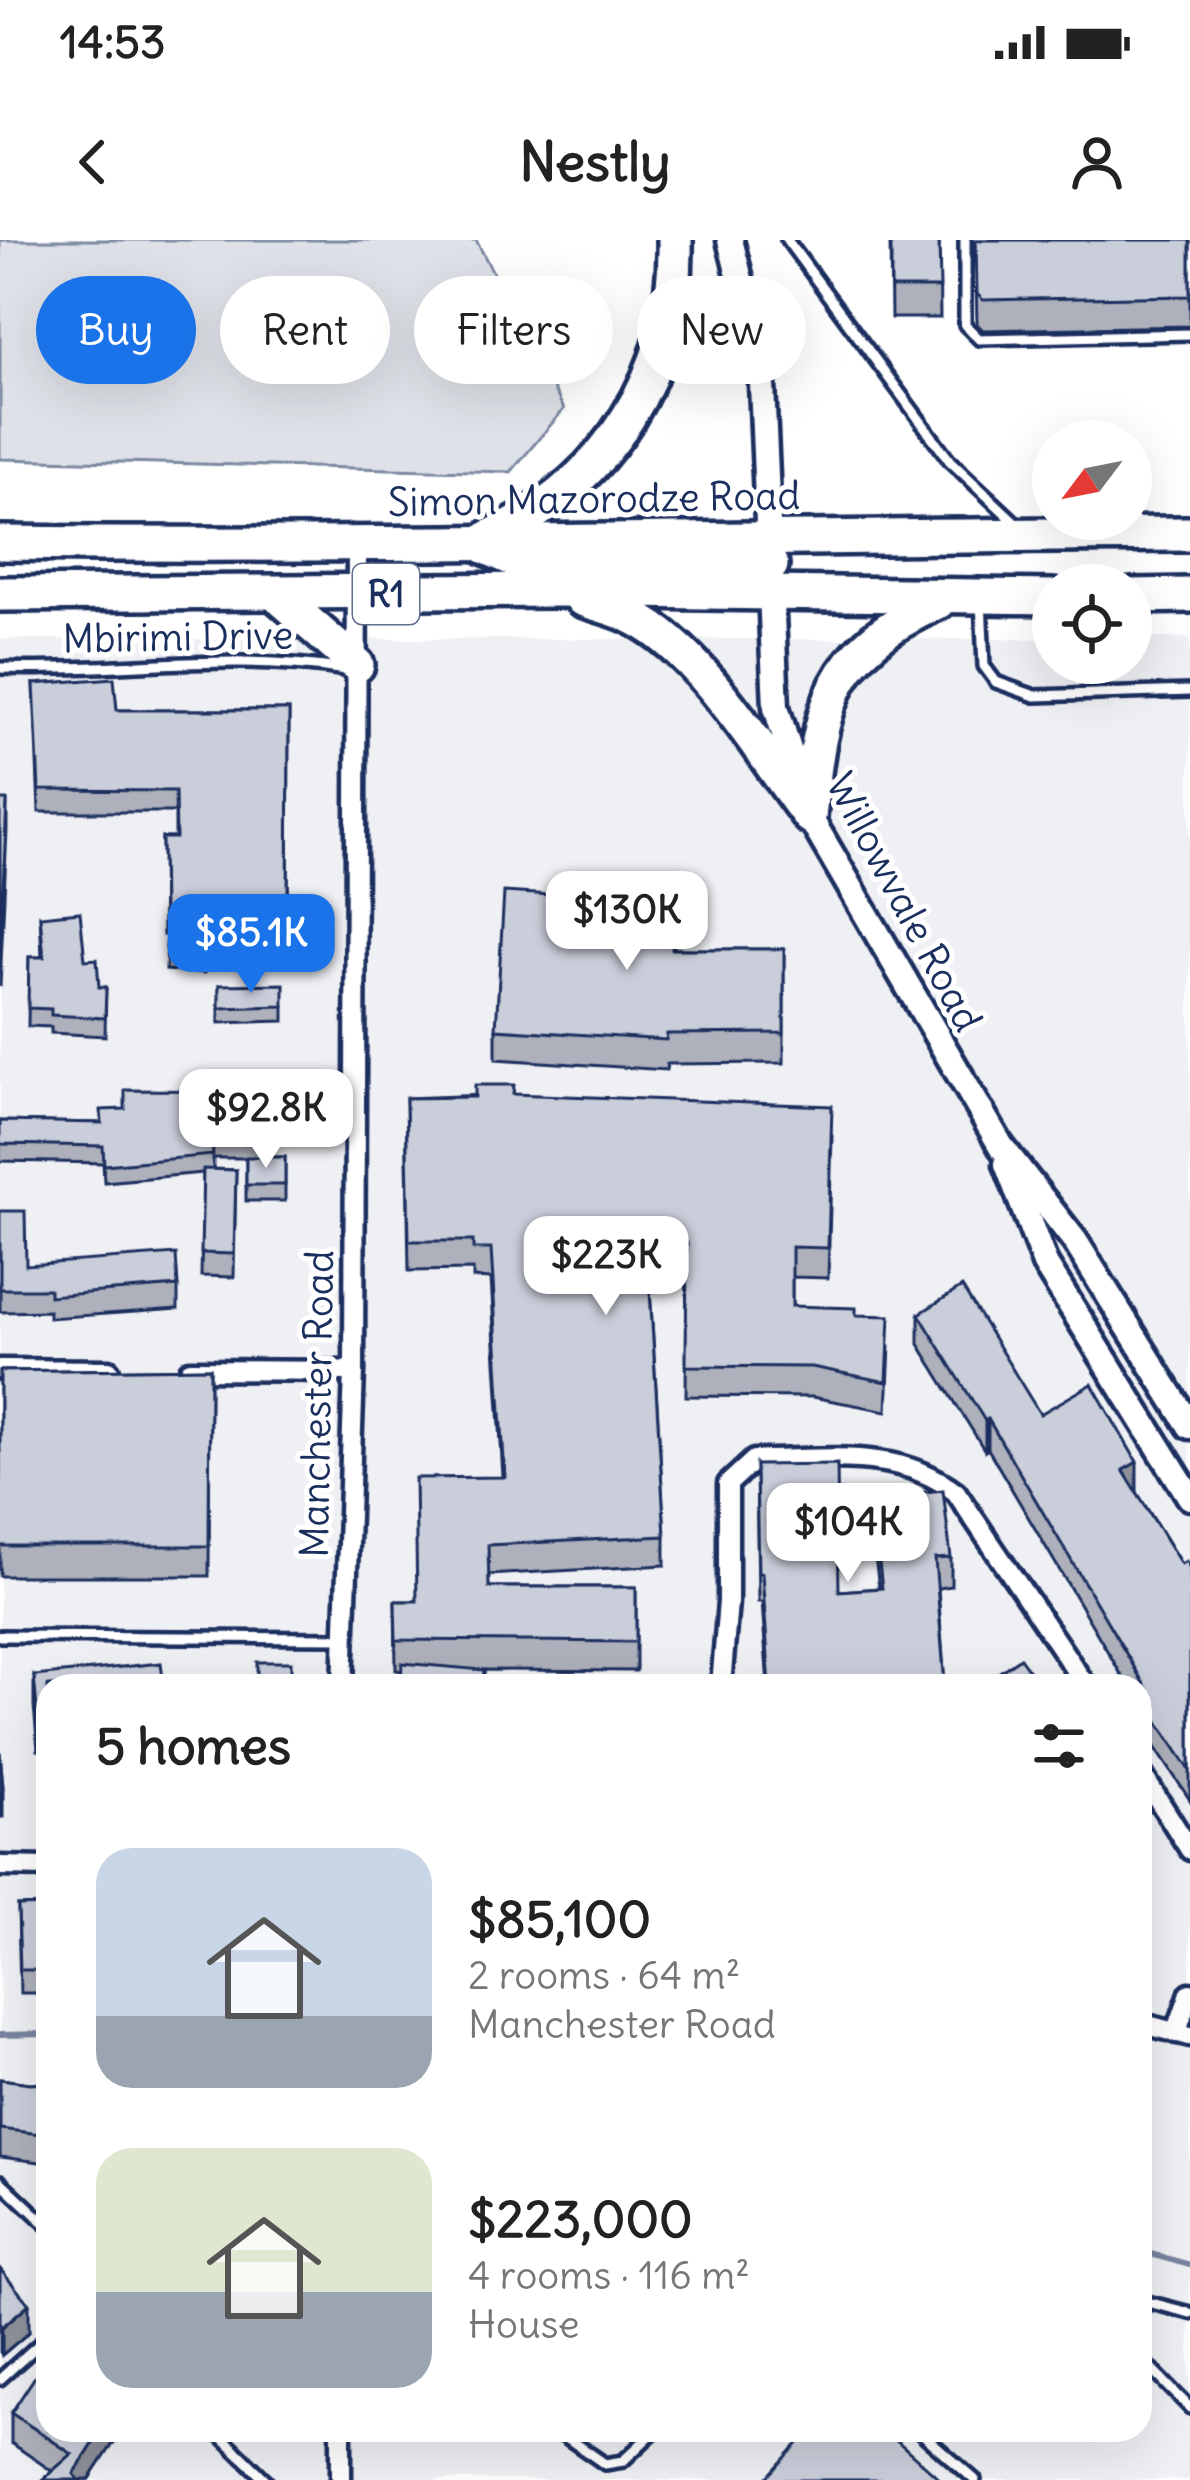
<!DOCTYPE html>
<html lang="en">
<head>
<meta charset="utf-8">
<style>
  :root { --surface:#fff; --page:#f2f2f2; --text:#222; --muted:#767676; --accent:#1a73e8 }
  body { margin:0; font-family:Delius,sans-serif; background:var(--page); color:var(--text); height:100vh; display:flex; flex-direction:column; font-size:45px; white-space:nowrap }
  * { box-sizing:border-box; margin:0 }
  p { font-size:39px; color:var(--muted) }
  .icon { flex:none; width:66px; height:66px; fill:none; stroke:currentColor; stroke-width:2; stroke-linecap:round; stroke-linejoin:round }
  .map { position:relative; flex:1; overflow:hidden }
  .drawer { position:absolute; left:36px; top:1434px; width:1116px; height:768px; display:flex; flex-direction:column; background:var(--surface); border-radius:36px; box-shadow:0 12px 48px #0002 }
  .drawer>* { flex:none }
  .banner { position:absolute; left:36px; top:36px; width:1119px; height:108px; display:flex; gap:24px }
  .needle { width:78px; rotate:238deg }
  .tools { position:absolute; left:1032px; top:180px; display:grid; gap:24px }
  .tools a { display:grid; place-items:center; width:120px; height:120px; border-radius:50%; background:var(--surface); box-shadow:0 12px 48px #0002; font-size:60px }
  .price { position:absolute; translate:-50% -102px; padding:0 27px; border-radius:24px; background:#fff; color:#222; font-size:39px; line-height:78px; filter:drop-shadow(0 3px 6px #0008) }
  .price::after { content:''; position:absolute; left:50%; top:72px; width:36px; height:27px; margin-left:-18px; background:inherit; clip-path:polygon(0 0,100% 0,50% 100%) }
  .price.current { background:var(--accent); color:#fff }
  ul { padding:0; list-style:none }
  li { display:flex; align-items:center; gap:36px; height:300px; padding:0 60px }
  li span { display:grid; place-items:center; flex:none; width:336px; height:240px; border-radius:36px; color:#555 }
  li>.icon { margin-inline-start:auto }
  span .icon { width:144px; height:144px; fill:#fffc; stroke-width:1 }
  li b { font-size:51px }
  h2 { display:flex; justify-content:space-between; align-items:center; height:144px; padding:0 60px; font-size:51px }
  .pill { padding:0 42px; border-radius:54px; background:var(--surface); box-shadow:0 12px 48px #0002; font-size:42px; line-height:108px }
  .pill.current { background:var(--accent); color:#fff }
  .status { display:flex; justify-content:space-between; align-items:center; height:84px; padding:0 60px; background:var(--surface); direction:ltr }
  .status svg { height:33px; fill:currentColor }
  header { display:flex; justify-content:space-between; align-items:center; height:156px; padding:0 60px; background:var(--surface); font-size:54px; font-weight:700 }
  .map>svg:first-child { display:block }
  .built { fill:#eff0f4; fill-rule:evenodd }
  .green { fill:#dee1e7; stroke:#7c88a2; stroke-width:3 }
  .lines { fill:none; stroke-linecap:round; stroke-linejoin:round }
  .stream { stroke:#77839f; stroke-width:6 }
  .lane-casing { stroke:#1b2f5e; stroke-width:18 }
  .street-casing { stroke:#1b2f5e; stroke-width:27 }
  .secondary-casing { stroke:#1b2f5e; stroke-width:33 }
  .highway-casing { stroke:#1b2f5e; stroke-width:42 }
  .lane { stroke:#fff; stroke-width:9 }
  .street { stroke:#fff; stroke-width:18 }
  .secondary { stroke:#fff; stroke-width:24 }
  .highway { stroke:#fff; stroke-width:33 }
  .wall { fill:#aeb1bb; stroke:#1b2f5e; stroke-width:3 }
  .shaded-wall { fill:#8d9099; stroke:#1b2f5e; stroke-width:3 }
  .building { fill:#caceda; stroke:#1b2f5e; stroke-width:3 }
  .labels { text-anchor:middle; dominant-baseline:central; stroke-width:10; stroke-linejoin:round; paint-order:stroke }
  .shield { fill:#fff; stroke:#5f6d8e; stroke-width:3 }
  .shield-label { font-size:36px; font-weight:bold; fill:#1b2f5e }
  .street-label { font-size:39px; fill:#1b2f5e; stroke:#fff }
</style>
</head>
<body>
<div class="status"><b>14:53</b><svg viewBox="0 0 49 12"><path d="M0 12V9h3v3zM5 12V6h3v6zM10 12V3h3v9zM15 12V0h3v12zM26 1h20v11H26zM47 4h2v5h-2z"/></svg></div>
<header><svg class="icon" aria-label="back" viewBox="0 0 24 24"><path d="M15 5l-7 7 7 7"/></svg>Nestly<svg class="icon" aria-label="person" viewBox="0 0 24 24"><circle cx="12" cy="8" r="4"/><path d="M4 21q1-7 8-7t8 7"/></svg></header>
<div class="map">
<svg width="1190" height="2240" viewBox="0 0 1190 2240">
  <rect width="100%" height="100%" fill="#fff"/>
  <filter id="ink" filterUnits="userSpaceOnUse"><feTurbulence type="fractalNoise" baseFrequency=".00833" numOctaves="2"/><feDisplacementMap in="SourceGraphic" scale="24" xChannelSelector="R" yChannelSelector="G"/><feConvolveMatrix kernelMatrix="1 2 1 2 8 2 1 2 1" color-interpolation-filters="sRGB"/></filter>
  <g filter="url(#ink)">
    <path class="built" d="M1131,398H1190V2240H0V399H1053V423H1131ZM48,1446H1140V2190H48Z"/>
    <path class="green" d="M0,0H476L564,169L511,232L0,219Z"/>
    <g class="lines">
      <g class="stream">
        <path d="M0,1795L48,1794"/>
        <path d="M1140,2011L1190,2025"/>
      </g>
      <g class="lane-casing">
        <g id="lane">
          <path d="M787,0L950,221L1017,284"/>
          <path d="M965,0V85L979,99L1190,94"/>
          <path d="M981,360L984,426L996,442L1035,456L1190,451"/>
          <path d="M0,428C116,432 231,411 346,430"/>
          <path d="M0,1396L344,1398"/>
          <path d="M0,1941L48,1986"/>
          <path d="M1140,2060L1190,2073"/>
          <path d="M1140,2117L1190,2168"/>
          <path d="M0,2139L48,2096"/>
          <path d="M215,2190L266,2240"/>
          <path d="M556,2190L605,2224L623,2221L656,2190"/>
          <path d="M918,2190L975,2240"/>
        </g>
      </g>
      <g class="street-casing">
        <g id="street">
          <path d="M0,1129L109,1130"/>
          <path d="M190,1130L354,1131"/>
          <path d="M343,1446L354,1131L357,307"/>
          <path d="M721,1446L728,1362V1244L754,1220C825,1220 898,1207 956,1252L1086,1446"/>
          <path d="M1140,1531L1190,1610"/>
          <path d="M0,1626L48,1627"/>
          <path d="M1140,1783L1190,1796"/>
          <path d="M1176,1793L1190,1753"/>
          <path d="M341,2240V2190"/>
        </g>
      </g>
      <g class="secondary-casing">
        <g id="secondary">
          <path d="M730,0L761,121L776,467L809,576L1001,906L1075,1001L1190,1186"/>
          <path d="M1007,924L1045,1024L1190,1257"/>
        </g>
      </g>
      <g class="highway-casing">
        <g id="highway">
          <path d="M490,297C608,243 678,132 675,0"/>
          <path d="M0,303C397,308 793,296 1190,294"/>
          <path d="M484,306L526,325H771"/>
          <path d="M275,353L357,425"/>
          <path d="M0,354L558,350L1053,357"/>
          <path d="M1131,356L1190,355"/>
          <path d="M582,359C599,365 619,369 635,378C702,412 763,516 809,576"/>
          <path d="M809,576C821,464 828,412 938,362"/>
        </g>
      </g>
      <use href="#lane" class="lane"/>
      <use href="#street" class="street"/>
      <use href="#secondary" class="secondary"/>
      <use href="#highway" class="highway"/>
    </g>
    <g class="wall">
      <path d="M890,0H939L940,78H891Z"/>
      <path d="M975,0H1190V86L983,90L977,84Z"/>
      <path d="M34,444L117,470H289L288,686H284L282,722L265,721L266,686H227V706L206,707L204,733L166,730L167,695H163L162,598H175V572H39Z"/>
      <path d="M40,676L85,720L99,747H106L105,796L51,793V787L28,786L29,717H42Z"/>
      <path d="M675,693L674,709H784V823L667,824L666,830L496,819V789Z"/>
      <path d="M219,745L284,766V781L219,783Z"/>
      <path d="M258,851L259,917H285V961H246V918H213V929L236,930L234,1037L201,1036L203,933L104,942L103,923L0,921V881L101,883L125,869Z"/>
      <path d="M513,854L832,896L828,1038L792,1037V1066L856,1075L890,1106L887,1171L812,1157L686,1156L687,1033L649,1031L665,1296V1325L488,1335L489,1347H636V1431L484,1430V1446L396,1430L395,1361H417L503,1237L491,1039L473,1038V1030L409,1031L406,858Z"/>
      <path d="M0,971L26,1025L178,1046V1069L49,1078V1071L0,1072Z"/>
      <path d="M919,1074L1137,1252L1181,1324L1190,1328V1560L1151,1501V1486L1140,1467V1446H1128L988,1209L985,1211L919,1104Z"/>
      <path d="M210,1128L209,1336H0V1131Z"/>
      <path d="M756,1225L839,1351L879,1348L871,1287V1258L951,1318V1346L938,1348L945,1446H768L762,1362H758Z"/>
      <path d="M34,1436L48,1446V1509L38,1510L34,1466Z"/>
      <path d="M0,1512L3,1547V1577H0Z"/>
      <path d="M48,1665V1753H20L18,1666Z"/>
      <path d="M0,1839L30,1843L48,1842V1923L0,1917Z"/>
      <path d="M0,2029L29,2092L2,2115L0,2112Z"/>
      <path d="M11,2173L48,2190H122L89,2240H42L52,2231L11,2203Z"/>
    </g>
    <g class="shaded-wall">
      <path d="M7,560V590L0,747V717Z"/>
      <path d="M988,1179V1209L985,1211V1181Z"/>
      <path d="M1137,1222V1252L1123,1230Z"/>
      <path d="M29,2064V2092L2,2115V2087Z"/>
      <path d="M102,2190H122L89,2240H74V2234Z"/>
    </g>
    <g class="building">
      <path d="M891,0H939L940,48H891Z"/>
      <path d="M976,0H1190V56L983,60L977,54Z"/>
      <path d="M114,438L117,470H289L288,664H284L282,700L265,699L267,664L226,665L227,684L206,685L204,712L166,708L169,674H163L162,598H176L175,551L39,550L34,444Z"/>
      <path d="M0,560H7L0,717Z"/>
      <path d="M504,652L675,663L672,709H784V793L667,794L666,800L496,789Z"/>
      <path d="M80,672L85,720L97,719L99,747H106L105,778L51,775V769L28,768L29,717H44L40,676Z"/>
      <path d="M284,744V766L219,768V745Z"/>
      <path d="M475,845H514L513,854L832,866L828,1008L792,1007V1066L856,1068V1075L890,1076L887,1142L812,1127L686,1126L687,1003L647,1002L665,1296L488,1305L489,1347H636V1402L396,1400L395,1361H417L415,1238L505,1237L491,1009H473V1001H409L406,858L475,857Z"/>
      <path d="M125,850L258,851L259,901H212L213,915L104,925L103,906L0,904V881L102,883L101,870L125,869Z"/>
      <rect x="246" y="917" width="39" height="28"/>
      <path d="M203,929L236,930L234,1014L201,1013Z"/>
      <path d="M0,971H25L26,1025L176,1014L178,1046L49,1056V1049H0Z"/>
      <path d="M962,1047L1040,1174L1092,1144L1137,1222L1123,1230L1181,1324L1186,1321L1190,1328V1530L1151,1471L1157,1466L988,1179L985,1181L919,1074Z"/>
      <path d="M210,1128L209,1306H0V1131Z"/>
      <path d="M837,1224L839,1351L882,1348L871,1258L943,1250L951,1318L935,1319L945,1446H770L762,1333H758L756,1225Z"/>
      <path d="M1020,1418L1040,1446H979Z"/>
      <rect x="257" y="1422" width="34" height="24"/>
      <path d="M161,1423L164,1446H48V1479L38,1480L34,1436Z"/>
      <path d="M402,1423L484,1430L483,1446H401Z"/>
      <path d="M0,1512L3,1547H0Z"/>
      <path d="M48,1665V1730H20L18,1666Z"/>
      <path d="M0,1839L30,1843L48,1842V1895L0,1889Z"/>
      <path d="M0,2029L29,2064L2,2087L0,2084Z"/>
      <path d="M48,2117V2190H102L74,2234L79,2240H42L72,2214L11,2173Z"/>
      <path d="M810,2190H885L941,2240H765Z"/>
    </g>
  </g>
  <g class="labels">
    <rect class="shield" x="353" y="324" width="66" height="60" rx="9"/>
    <g class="shield-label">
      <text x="386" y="354">R1</text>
    </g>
    <g class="street-label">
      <text transform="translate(594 259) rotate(-1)">Simon Mazorodze Road</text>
      <text transform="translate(178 397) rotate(-1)">Mbirimi Drive</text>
      <text transform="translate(904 662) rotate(62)">Willowvale Road</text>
      <text transform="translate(317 1164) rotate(-89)">Manchester Road</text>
    </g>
  </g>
</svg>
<div class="tools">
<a><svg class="needle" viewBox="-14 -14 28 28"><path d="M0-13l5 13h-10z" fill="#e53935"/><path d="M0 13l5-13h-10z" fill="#767676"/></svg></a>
<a><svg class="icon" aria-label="locate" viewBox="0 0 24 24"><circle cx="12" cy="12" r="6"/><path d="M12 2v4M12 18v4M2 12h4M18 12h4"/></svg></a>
</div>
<b class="price" style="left:627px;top:733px">$130K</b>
<b class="price current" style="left:251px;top:756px">$85.1K</b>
<b class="price" style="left:266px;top:931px">$92.8K</b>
<b class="price" style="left:606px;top:1078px">$223K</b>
<b class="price" style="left:848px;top:1345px">$104K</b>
<div class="banner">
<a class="pill current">Buy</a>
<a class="pill">Rent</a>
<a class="pill">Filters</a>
<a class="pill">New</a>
</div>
<section class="drawer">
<h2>5 homes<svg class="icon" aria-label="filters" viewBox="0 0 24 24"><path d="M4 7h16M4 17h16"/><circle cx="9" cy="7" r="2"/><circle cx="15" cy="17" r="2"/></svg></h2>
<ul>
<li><span style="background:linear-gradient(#c9d6e8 70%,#9aa5b1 0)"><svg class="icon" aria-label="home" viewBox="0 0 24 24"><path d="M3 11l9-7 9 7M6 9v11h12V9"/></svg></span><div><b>$85,100</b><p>2 rooms · 64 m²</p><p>Manchester Road</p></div></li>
<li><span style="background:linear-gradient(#dfe7d0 60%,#9aa5b1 0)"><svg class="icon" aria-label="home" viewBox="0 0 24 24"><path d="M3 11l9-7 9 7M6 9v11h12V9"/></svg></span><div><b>$223,000</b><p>4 rooms · 116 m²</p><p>House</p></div></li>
</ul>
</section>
</div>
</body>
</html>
